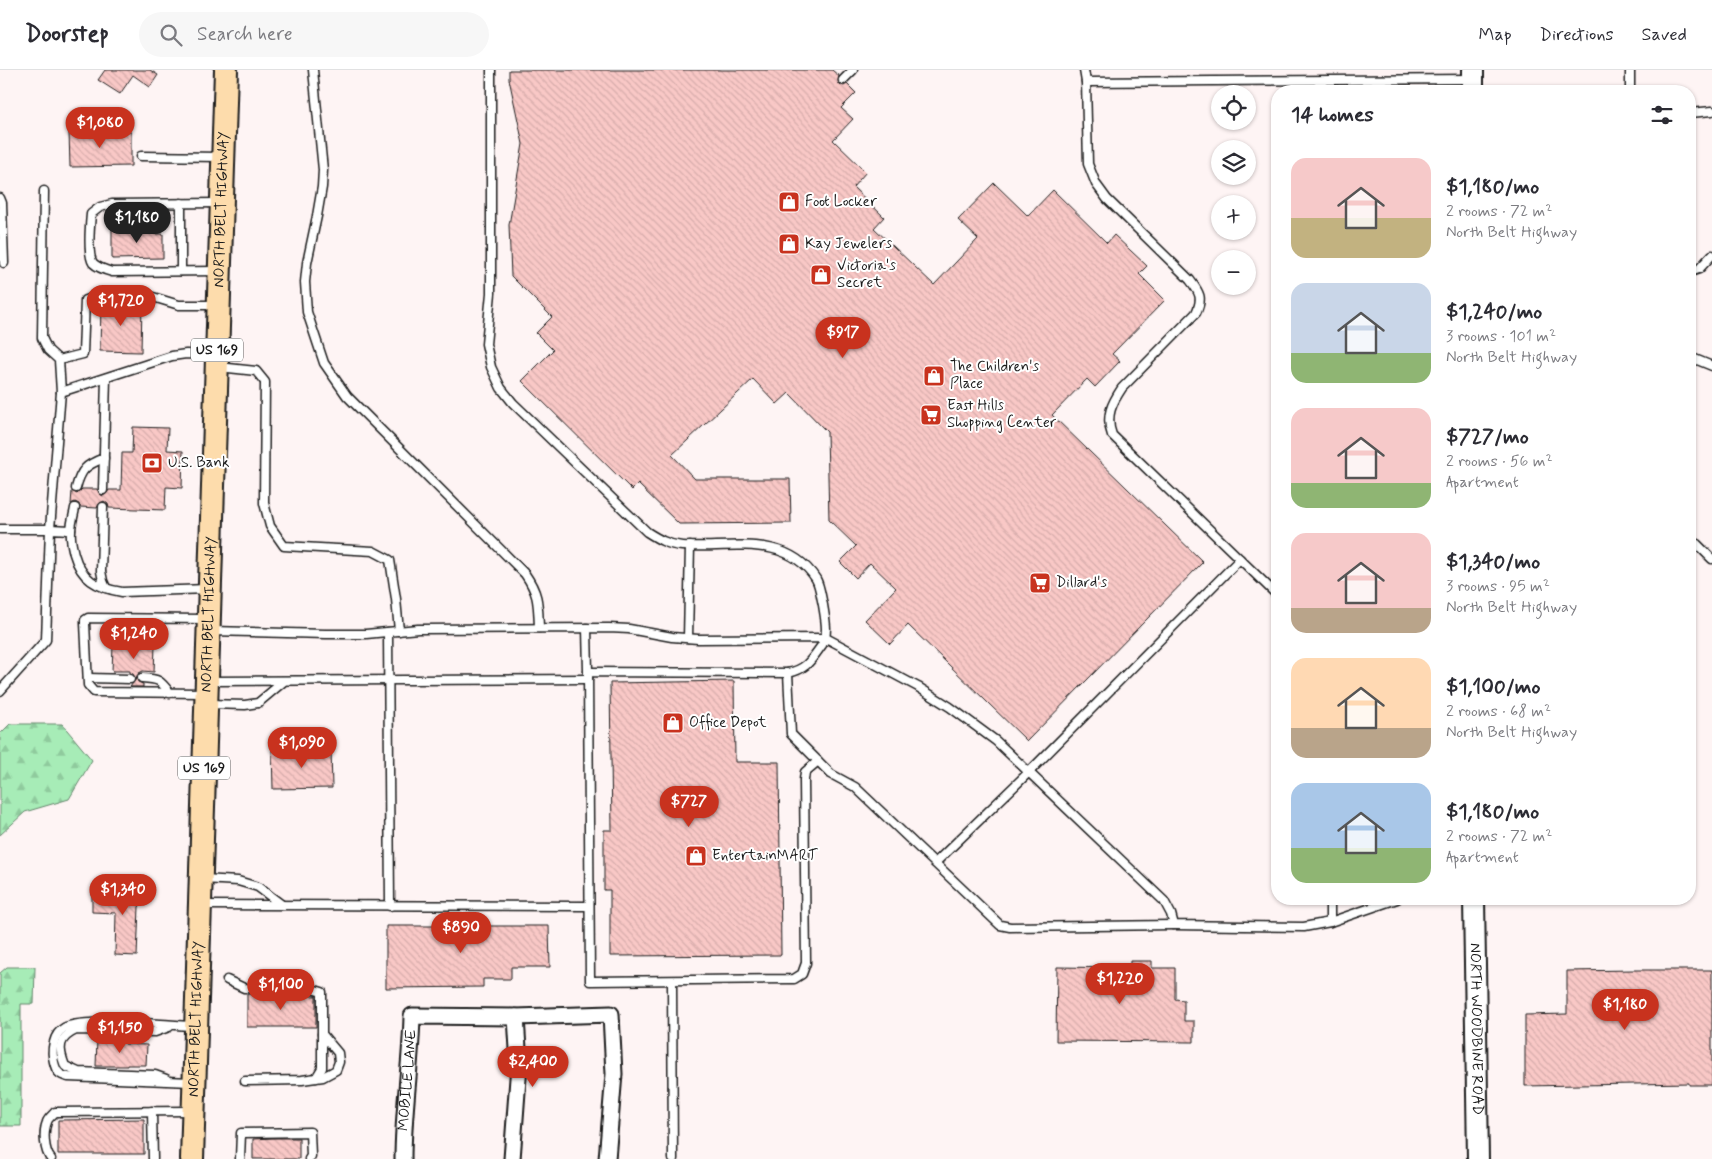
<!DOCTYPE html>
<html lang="en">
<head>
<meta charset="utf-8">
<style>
  :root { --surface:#fff; --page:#f7f7f7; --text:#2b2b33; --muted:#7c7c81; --line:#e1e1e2; --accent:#c8321e }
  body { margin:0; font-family:Mynerve,sans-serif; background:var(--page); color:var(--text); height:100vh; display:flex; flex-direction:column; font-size:19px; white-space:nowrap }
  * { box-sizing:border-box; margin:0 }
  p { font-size:16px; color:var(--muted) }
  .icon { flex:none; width:28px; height:28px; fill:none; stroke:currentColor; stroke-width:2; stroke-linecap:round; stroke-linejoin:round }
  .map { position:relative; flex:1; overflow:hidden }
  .drawer { position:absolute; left:1271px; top:15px; width:425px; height:820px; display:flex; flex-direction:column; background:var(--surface); border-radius:20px; box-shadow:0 1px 4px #0004 }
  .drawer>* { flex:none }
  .controls { position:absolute; left:1211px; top:15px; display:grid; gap:10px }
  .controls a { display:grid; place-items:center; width:45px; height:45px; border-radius:50%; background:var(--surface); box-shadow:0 1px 4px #0004; font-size:25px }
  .price { position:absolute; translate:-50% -42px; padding:0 11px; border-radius:18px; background:var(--accent); color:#fff; font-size:16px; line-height:32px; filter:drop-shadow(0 1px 2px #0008) }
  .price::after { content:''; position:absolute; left:50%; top:30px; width:15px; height:11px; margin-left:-8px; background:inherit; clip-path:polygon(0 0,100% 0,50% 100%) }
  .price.active { background:#222; color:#fff }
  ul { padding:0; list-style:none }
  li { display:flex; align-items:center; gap:15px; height:125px; padding:0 20px }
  li span { display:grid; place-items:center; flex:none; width:140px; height:100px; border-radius:15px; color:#555 }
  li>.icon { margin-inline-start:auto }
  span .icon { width:60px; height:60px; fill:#fffc; stroke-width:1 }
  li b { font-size:21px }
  h2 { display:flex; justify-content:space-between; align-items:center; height:60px; padding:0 20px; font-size:21px }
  header { display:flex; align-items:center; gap:30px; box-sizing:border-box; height:70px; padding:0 25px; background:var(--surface); border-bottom:1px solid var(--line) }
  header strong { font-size:24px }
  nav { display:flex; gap:28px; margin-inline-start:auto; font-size:18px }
  .search { width:350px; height:45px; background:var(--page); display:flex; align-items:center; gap:12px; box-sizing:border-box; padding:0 18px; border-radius:28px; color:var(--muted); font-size:19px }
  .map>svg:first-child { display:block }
  .forest { fill:url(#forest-firs); stroke:#62846a }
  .building { fill:url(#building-back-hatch); stroke:#1c1c1c }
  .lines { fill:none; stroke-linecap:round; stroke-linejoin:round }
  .lane-casing { stroke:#1c1c1c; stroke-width:11 }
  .street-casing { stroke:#1c1c1c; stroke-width:19 }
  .secondary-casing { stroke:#1c1c1c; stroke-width:24 }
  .primary-casing { stroke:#1c1c1c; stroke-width:26 }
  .lane { stroke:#fff; stroke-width:8 }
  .street { stroke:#fff; stroke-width:15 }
  .secondary { stroke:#fff; stroke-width:20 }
  .primary { stroke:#fddcac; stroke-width:22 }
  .labels { text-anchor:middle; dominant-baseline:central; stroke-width:4; stroke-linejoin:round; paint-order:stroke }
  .shield { fill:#fff; stroke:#606060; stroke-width:1 }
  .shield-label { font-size:14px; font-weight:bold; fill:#1c1c1c }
  .poi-label { font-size:15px; fill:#1c1c1c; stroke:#fff; text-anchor:start }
  .street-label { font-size:15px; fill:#1c1c1c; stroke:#fff }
</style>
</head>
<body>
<header>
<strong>Doorstep</strong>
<div class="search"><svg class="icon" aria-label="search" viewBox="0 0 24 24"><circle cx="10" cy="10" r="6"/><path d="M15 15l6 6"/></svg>Search here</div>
<nav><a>Map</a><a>Directions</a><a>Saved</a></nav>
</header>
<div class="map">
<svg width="1712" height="1089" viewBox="0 0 1712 1089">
  <defs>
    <pattern id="forest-firs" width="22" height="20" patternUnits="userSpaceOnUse" patternTransform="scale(1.25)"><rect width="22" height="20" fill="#a7ecb7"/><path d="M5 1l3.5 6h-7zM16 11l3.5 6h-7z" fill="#8fca9d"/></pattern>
    <pattern id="building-back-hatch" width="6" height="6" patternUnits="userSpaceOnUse" patternTransform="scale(1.25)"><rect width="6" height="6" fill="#f9c8c6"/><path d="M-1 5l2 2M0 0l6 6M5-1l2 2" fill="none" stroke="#d5abaa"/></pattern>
  </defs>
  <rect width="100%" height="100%" fill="#fef4f4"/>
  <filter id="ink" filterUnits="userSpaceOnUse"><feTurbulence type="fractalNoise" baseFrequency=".02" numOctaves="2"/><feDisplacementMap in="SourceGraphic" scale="10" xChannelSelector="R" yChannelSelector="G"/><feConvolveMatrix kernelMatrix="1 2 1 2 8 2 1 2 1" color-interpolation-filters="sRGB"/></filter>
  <g filter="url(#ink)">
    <g class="forest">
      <path d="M10,654H62L92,690L69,729L25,742L0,765V664Z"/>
      <path d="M7,897H35L34,934H21V1056H0V903Z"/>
    </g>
    <g class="building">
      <path d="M105,0H150L158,5L150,17L133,5L120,24L98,10Z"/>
      <path d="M509,0H832L839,6L838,11L839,14L844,16L847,14L856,23L841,38L853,49L833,70L866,102L853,117L884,147L874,158L934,215L978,169L958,150L994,113L1028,146L1053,120L1107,173L1114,165L1147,196L1139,204L1165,230L1112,284L1120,291L1095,317L1087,309L1052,345L1203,492L1027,671L908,555L890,574L865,550L896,518L870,493L856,508L840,492L856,476L829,450L827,362L789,323L777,334L753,309L672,385L695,409H790L791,453L679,454L638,414L632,420L522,311L553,280L536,263L552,247L511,206L509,155L523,74L509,9Z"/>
      <path d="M69,62H131V96L70,97Z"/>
      <path d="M154,158V164H163V188L112,189V159Z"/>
      <path d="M101,233H142L141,282L100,281Z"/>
      <path d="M133,357L168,358L167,380L183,381L182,418L166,417L165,440L109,438L108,434L104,431L99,434L97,438L80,437L79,434L75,432L71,434L72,421L77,424L82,419H97L100,424L103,426L107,423L109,420H121L122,383H132Z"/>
      <path d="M113,576H155L154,602L143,601L139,603L136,607L138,612L143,614V617H130L136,609L133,604L130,603V601H112Z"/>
      <path d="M734,611L735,692H779L781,885L610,886V820H604V760H612L610,613Z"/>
      <path d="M331,679L332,718L273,719L272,680Z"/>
      <path d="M116,817L152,819L139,837L137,886L115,885L116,843L92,842V824L116,825Z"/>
      <path d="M386,856H549L550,897H511V909H483V917L386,918Z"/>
      <path d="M1130,891H1152V898H1175V929L1184,930V951H1194V972L1056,971L1057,897L1130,898Z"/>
      <path d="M1634,900H1712V1015H1689V1013L1525,1016V945L1567,944V901Z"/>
      <path d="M247,924L316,926V957H247Z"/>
      <path d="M97,969L125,970V974L147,975L146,995H127V996H96Z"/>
      <path d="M144,1049V1084H58V1050Z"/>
      <path d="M273,1068H299V1089H253V1069Z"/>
    </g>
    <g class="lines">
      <g class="lane-casing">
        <g id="lane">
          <path d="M313,0L323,100L322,117L317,146L307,193L305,212L307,242L324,293L347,326L525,504C539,524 538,534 539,558"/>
          <path d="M491,0V223L486,274L491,297L501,318L513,333L647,462C658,469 668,475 682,476C728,479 786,462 816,509C820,516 821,527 823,535C825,548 829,564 822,575C811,590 807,599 788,603L791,664L831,704L855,717L1000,855L1010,857L1174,855"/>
          <path d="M1084,0L1086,12L1088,94L1096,114L1107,129L1190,210C1200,223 1203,228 1196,243L1122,318C1112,333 1105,346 1112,365L1278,526"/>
          <path d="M843,10L853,0"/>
          <path d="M1086,12L1472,9"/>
          <path d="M1630,21V0"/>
          <path d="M1690,43L1712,41"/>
          <path d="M141,86L221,87"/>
          <path d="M0,128L2,133L4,193"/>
          <path d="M181,133V201"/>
          <path d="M219,201L112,202C105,200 98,198 93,193C87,184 90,155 91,144L100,137L112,134L220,133"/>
          <path d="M1690,202L1699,199L1712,185"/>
          <path d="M1690,287L1712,296"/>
          <path d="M59,290L83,284L85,230L96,227H153L179,235H216"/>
          <path d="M219,297L256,301L265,312L264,433L270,456L284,476L373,481L390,490L396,529L399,561"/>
          <path d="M61,322L172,286L186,284L216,285"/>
          <path d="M76,418C81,399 86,395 104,388"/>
          <path d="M103,420L106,308"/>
          <path d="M103,437L101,501L103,511L106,518"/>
          <path d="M75,438C74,445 71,453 71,461C70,469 72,476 74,484C81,509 97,518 122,522L208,519"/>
          <path d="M0,459H50L61,322L59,290L48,280L42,268L44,121"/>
          <path d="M1690,471L1697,474L1712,489"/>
          <path d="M587,558L588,602"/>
          <path d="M211,561L326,564H366L418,559L609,558L629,559L672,567L698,569L826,568L918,617L950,637L996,671L1164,831L1171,844L1174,855L1304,857L1330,852L1397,829"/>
          <path d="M388,562L390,836"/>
          <path d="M688,568L690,476"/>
          <path d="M788,603L588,602L590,911L794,909L802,904L806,893L804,710L805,702L818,691"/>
          <path d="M88,608L130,609"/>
          <path d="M142,608C159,609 160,610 170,623"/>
          <path d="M209,611L588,609"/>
          <path d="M0,621L46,570L50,459L71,460"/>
          <path d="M205,623L94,622L88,615L85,553V550L88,548L207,549"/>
          <path d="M208,634L245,635L258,633L283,612"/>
          <path d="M935,793L1029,702L1240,489"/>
          <path d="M203,809L238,811L258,817L282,835"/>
          <path d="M201,835L589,836"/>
          <path d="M1330,852V829"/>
          <path d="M227,910L244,918L312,919L322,922V964L338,983L339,992L336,1000L323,1007L302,1010L245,1011"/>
          <path d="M672,911L673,1089"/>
          <path d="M316,1008L322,998V964"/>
          <path d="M166,1009L155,1005L78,1002L65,996C58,978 58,968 76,960L155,962L169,957"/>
          <path d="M191,1012L68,1007C59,1005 56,1001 54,992C51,981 53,964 64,958C82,947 169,955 194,956"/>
          <path d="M152,1041L153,1089"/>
          <path d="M51,1089C44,1081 43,1062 47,1052C48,1048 53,1045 55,1042L191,1041"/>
          <path d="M240,1089L241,1063L310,1062L311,1086L309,1089"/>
        </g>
      </g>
      <g class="street-casing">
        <g id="street">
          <path id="s1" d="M403,1089C403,1041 411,994 412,946L516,947L611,944L614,1004L607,1089"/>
          <path d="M512,1089L519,995L516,947"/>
        </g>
      </g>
      <g class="secondary-casing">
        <g id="secondary">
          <path d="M1473,0V21"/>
          <path id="s2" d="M1474,829L1478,1089"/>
        </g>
      </g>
      <g class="primary-casing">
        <g id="primary">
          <path id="s3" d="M192,1089L226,0"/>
        </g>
      </g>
      <use href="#lane" class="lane"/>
      <use href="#street" class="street"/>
      <use href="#secondary" class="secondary"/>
      <use href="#primary" class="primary"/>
    </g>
  </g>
  <defs>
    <g id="shop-square" transform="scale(1.125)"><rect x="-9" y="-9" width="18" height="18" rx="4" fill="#c8321e" stroke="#fff"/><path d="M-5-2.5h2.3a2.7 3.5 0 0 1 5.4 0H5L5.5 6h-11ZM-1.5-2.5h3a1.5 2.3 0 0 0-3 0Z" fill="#fff"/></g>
    <g id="supermarket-square" transform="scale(1.125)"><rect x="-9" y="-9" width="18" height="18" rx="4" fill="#c8321e" stroke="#fff"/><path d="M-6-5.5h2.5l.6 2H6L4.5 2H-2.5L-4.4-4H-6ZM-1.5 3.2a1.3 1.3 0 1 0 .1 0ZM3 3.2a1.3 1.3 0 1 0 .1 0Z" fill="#fff"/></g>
    <g id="bank-square" transform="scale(1.125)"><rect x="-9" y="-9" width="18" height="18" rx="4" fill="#c8321e" stroke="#fff"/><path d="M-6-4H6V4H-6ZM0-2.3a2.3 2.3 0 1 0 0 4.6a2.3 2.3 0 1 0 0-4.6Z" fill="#fff"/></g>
  </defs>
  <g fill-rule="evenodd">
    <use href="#shop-square" x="789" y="132"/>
    <use href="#shop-square" x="789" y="174"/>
    <use href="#shop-square" x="821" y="205"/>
    <use href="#shop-square" x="934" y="306"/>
    <use href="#supermarket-square" x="931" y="345"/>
    <use href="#bank-square" x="152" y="393"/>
    <use href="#supermarket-square" x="1040" y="513"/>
    <use href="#shop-square" x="673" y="653"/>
    <use href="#shop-square" x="696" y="786"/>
  </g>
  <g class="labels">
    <g class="shield">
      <rect x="191" y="268.5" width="52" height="23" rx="4"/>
      <rect x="178" y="686.5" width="52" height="23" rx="4"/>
    </g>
    <g class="shield-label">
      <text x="217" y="280">US 169</text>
      <text x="204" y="698">US 169</text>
    </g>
    <g class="poi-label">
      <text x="805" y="132">Foot Locker</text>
      <text x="805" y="174">Kay Jewelers</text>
      <text x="837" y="196">Victoria's<tspan x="837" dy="17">Secret</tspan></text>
      <text x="950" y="297">The Children's<tspan x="950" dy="17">Place</tspan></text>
      <text x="947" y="336">East Hills<tspan x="947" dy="17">Shopping Center</tspan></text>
      <text x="168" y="393">U.S. Bank</text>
      <text x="1056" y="513">Dillard's</text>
      <text x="689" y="653">Office Depot</text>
      <text x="712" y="786">EntertainMART</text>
    </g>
    <g class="street-label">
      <text stroke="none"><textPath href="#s3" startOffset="950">NORTH BELT HIGHWAY</textPath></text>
      <text stroke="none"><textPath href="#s3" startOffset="545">NORTH BELT HIGHWAY</textPath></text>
      <text stroke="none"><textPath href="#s3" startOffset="140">NORTH BELT HIGHWAY</textPath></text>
      <text stroke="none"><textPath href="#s2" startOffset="130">NORTH WOODBINE ROAD</textPath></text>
      <text stroke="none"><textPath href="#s1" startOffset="79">MOBILE LANE</textPath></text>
    </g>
  </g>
</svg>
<div class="controls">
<a><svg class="icon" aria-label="locate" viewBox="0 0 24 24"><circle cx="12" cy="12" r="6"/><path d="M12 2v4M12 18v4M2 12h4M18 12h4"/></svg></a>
<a><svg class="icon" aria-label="layers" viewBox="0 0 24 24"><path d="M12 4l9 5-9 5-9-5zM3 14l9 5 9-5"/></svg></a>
<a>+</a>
<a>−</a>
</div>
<b class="price" style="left:100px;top:79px">$1,080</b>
<b class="price active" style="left:137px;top:174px">$1,180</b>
<b class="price" style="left:121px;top:257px">$1,720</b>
<b class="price" style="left:843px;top:289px">$917</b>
<b class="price" style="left:134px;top:590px">$1,240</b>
<b class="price" style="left:302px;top:699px">$1,090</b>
<b class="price" style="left:689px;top:758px">$727</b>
<b class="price" style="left:123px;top:846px">$1,340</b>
<b class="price" style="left:461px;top:884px">$890</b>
<b class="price" style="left:1120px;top:935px">$1,220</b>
<b class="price" style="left:281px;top:941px">$1,100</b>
<b class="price" style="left:1625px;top:961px">$1,180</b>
<b class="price" style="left:120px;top:984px">$1,150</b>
<b class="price" style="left:533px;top:1018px">$2,400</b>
<section class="drawer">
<h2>14 homes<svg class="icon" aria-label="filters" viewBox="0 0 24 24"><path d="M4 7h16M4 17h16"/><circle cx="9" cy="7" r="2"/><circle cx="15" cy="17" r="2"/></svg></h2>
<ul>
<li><span style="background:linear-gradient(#f6c9c9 60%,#c2b280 0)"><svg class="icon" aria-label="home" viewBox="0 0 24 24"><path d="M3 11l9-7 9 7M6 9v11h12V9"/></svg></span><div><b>$1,180/mo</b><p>2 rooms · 72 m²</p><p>North Belt Highway</p></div></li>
<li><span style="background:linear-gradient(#c9d6e8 70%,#8fb573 0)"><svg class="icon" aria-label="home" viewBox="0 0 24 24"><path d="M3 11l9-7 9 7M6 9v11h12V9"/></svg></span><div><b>$1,240/mo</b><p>3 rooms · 101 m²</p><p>North Belt Highway</p></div></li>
<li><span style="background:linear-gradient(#f6c9c9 75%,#8fb573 0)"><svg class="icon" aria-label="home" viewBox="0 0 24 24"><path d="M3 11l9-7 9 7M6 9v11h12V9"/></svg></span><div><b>$727/mo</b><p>2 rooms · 56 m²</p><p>Apartment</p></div></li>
<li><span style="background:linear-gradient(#f6c9c9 75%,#b9a48a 0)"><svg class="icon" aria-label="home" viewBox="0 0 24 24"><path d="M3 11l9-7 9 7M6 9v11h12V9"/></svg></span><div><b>$1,340/mo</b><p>3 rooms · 95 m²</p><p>North Belt Highway</p></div></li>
<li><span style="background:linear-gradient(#ffd9b3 70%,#b9a48a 0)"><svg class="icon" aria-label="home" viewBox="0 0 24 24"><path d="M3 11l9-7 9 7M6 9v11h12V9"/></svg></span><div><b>$1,100/mo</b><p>2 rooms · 68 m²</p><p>North Belt Highway</p></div></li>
<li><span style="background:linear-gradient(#a9c7e8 65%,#8fb573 0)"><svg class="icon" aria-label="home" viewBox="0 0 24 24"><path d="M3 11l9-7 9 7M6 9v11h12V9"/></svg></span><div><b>$1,180/mo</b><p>2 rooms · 72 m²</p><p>Apartment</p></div></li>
</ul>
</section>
</div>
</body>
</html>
